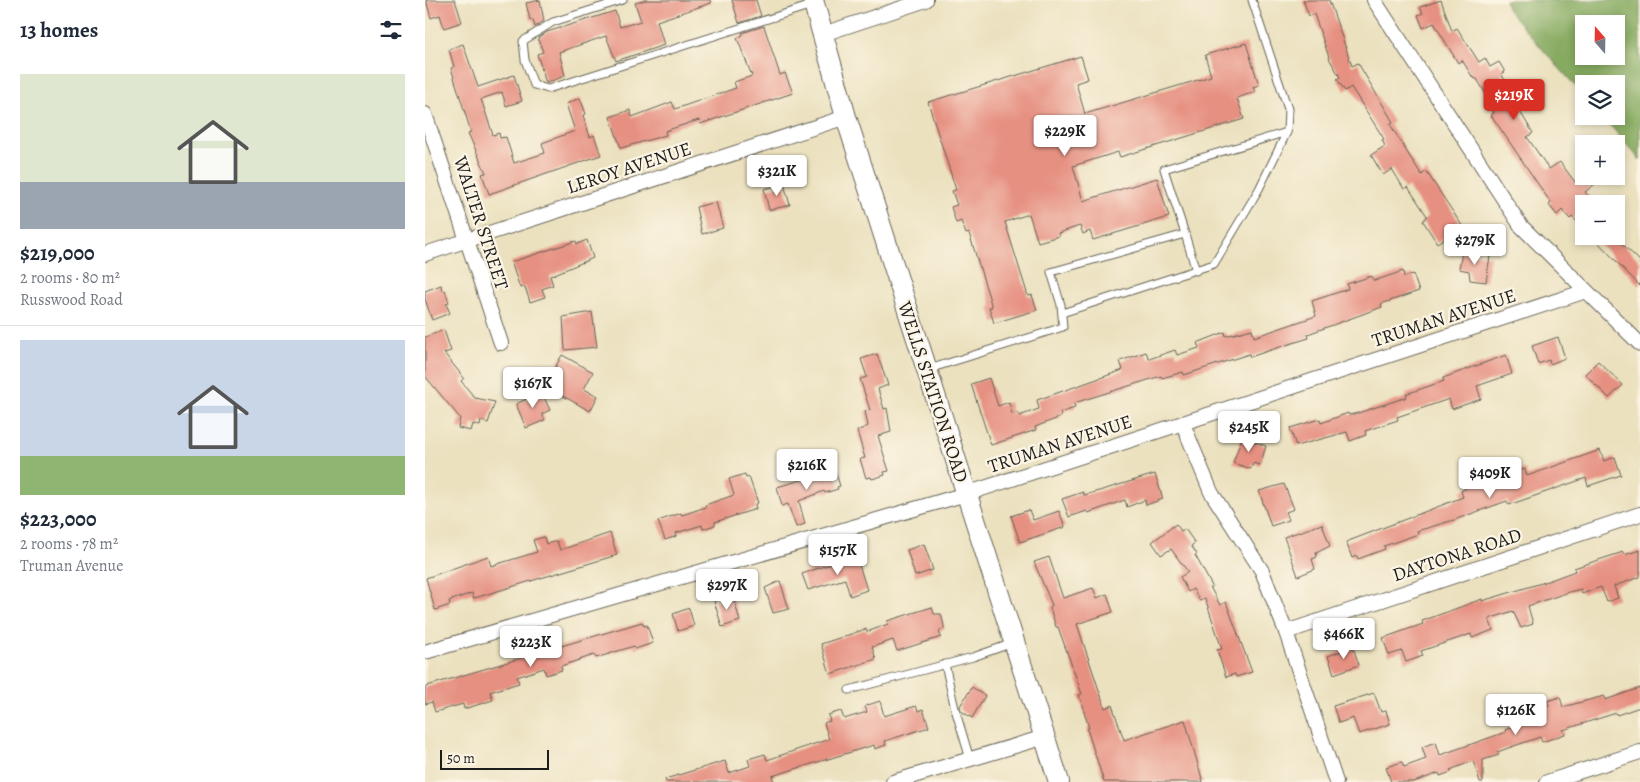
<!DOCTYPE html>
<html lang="en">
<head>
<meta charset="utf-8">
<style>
  :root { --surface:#fff; --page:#f2f2f3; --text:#1f2937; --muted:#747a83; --line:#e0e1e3; --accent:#d93025 }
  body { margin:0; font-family:Alegreya,serif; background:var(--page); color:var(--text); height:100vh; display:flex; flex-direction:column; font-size:19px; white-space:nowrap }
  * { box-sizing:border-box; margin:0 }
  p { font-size:16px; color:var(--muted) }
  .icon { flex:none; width:28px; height:28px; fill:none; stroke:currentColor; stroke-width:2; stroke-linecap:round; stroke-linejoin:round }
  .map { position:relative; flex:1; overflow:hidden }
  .sheet { display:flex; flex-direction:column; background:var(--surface); width:425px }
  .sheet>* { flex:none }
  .needle { width:32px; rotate:340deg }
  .buttons { position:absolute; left:1150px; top:15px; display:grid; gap:10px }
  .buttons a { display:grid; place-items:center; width:50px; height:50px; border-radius:0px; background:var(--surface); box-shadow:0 2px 8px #0003; font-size:25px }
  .scale { position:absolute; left:15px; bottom:12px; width:109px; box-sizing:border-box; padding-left:5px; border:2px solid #1c1c1c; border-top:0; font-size:14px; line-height:18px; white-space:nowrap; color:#1c1c1c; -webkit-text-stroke:4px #fcf5e5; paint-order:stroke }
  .price { position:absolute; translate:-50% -42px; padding:0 11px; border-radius:5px; background:#fff; color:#222; font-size:16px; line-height:32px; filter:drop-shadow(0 1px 2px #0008) }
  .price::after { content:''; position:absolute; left:50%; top:30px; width:15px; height:11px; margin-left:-8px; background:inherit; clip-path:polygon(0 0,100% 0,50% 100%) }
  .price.selected { background:var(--accent); color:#fff }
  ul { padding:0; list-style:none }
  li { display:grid; align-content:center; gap:10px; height:265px; padding:0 20px }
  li+li { border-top:1px solid var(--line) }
  li span { display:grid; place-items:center; height:155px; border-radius:0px; color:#555 }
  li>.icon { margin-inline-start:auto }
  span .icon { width:90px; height:90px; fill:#fffc; stroke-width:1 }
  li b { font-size:21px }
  h2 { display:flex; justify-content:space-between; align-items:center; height:60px; padding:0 20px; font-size:21px }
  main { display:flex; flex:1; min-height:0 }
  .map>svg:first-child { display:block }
  .forest { fill:#86aa60; stroke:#51633e; fill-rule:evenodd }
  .building { fill:#e69081 }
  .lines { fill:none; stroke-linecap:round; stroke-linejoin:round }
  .lane-casing { stroke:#646155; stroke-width:9 }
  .street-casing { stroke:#646155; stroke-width:16 }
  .secondary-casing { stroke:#646155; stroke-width:22 }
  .lane { stroke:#fff; stroke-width:7 }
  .street { stroke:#fff; stroke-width:14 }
  .secondary { stroke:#fff; stroke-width:20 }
  .labels { text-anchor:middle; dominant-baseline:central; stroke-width:4.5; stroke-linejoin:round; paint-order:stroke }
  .street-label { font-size:19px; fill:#1c1c1c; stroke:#fcf5e5 }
</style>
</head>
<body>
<main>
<section class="sheet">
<h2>13 homes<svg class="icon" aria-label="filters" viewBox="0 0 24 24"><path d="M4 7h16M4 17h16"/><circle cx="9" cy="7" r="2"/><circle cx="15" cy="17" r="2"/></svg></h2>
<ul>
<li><span style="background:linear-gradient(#dfe7d0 70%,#9aa5b1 0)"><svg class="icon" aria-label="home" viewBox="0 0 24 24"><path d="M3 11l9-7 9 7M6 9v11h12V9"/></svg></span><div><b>$219,000</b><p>2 rooms · 80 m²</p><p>Russwood Road</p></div></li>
<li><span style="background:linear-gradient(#c9d6e8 75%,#8fb573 0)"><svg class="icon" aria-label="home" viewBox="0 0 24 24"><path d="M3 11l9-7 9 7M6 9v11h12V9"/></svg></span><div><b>$223,000</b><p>2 rooms · 78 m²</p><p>Truman Avenue</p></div></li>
</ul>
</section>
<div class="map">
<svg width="1215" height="782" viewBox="0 0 1215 782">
  <rect width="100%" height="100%" fill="#fcf5e5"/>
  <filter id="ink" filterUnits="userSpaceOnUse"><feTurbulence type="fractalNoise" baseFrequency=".02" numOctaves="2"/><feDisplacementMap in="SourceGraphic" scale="10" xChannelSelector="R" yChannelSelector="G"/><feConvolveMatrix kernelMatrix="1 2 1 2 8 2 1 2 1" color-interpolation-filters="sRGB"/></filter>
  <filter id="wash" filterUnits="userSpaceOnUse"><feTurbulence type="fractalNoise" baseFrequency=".0096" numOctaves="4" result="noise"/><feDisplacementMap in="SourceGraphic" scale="20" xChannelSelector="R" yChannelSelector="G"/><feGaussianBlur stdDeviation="1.12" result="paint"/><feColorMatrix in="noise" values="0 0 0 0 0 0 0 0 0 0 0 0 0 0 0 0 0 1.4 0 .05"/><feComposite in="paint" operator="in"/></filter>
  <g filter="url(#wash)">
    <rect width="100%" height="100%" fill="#ebe1bf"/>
    <path class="forest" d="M1080,0H1215V160L1177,116H1191V84H1159V96L1083,10ZM1159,24H1191V56H1159Z"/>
    <g id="blocks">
      <g class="building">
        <path d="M1,0H30L37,22L19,28L15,15L6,18Z"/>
        <path d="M115,0L119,21L110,27L108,20H105L101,3Z"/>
        <path d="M221,0H285L286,3L232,21L239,45L191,61L181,36L134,52L140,76L121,83L112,54L118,52L113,38L122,32L190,11L195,27L216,21L210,3Z"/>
        <path d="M307,0H331L336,16L314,23Z"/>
        <path d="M878,0H904L927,66L933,63L968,122L965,124L985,157L997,175L1001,171L1038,227L1012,243L998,221L1002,216L983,187L979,189L967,169L958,175L946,155L960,146L957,140L959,139L926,87L920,91L912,79L915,77L905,60L889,14L884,16Z"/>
        <path d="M1016,0L1027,31L1032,28L1054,62L1060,58L1065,67L1074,62L1080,72L1076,74L1092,98L1099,94L1105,103L1094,110L1108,133L1102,137L1124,169L1135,162L1150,182L1159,174V176H1163L1170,184L1160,192L1171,204H1159V228L1147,217L1145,219L1137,210L1132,215L1124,205L1126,203L1066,115L1069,113L1063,103L1065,101L1052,79L1048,78L1037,60L1033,63L1009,23L998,28L993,15L998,13L995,7Z"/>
        <path d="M339,26L355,75L360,73L368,93L275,124L274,120L264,123L240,131L241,135L196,148L185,117L205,110L207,117L247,102L250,109L311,88L309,82L327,76L312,38L318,35L317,33Z"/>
        <path d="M821,43L834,85L828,87L830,92L812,98L819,119L695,157L693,152L648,166L658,201L732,178L744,217L668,240L665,231L658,234L655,226L633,233L634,236L613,242L604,214L580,222L603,296L607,295L612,310L569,323L564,307H567L544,233L541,234L536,221L531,223L526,207L532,205L527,191L531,190L503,102L656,56L663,79L651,83L660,114L786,76L780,55Z"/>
        <path d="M38,44L53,87L89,75L97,101L81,106L77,92L56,99L68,135L74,133L75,138L81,137L89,163L120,153L117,143L150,131L141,104L155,98L161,114L158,115L165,137L169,135L176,155L64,194L57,174L61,173L43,133L46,132L26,68L29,67L24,49Z"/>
        <path d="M359,184L365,205L344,210L339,189Z"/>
        <path d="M291,202L298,228L277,234L271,207Z"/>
        <path d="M1167,236H1189L1215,261V286Z"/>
        <path d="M162,240L168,258L125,276L128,285L117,289L120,297L105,302L100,287L95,288L86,262L151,241L152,244Z"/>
        <path d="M1037,252L1065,256L1061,282L1045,280L1044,271L1034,269Z"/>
        <path d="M978,271L979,277L988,274L994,291L956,304L957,307L883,334L884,338L858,346L825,357L824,354L759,375L758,372L737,378L736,376L649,403L650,408L635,413L636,417L610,427L611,430L566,445L546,384L564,378L573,406L584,402L587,414L592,412L594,416L614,409L612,400L698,370L695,361L721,352L724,359L750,350L752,355L774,348L772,343L800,332L801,336L827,329L829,337L891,316L887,301L923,289L922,284L947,276L949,281Z"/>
        <path d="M16,285L17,291L20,290L24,303L21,304L25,313L7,320L0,299V291Z"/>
        <path d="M167,312L172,347L140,350L138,317Z"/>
        <path d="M19,330L26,351L19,353L39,378L36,381L50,398L70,402L63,423L56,421L55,426L48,424L46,431L33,428L35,418L0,376V337Z"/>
        <path d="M1133,337L1140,358L1125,364L1124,360L1113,364L1107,346Z"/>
        <path d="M452,354L463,385L453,389L459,409L462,408L466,432L453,436L464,471L459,472L460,475L447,479L446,477L441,478L435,459L440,458L432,431L443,426L440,411L445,410L435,379L442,377L436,359Z"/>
        <path d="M137,355L168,372L159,389L173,396L165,411L120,386Z"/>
        <path d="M1081,355L1087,374L1052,386L1056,399L1027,409L1024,399L972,417L973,420L940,431L941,435L925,441L922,432L871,446L865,428L895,419L896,423L923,413L924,415L933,413L982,397L981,394L1019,381L1018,378Z"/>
        <path d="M1173,361L1198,385L1184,398L1160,374Z"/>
        <path d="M115,389L125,410L117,414L120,420L101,428L91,404L106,397L105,393Z"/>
        <path d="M817,437L841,446L835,465L828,463L826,469L808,463Z"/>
        <path d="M1175,450L1179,461L1190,457L1196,475L1163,486L1161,478L1084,505L1082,501L1029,520L992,531L993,534L959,546L960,549L933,559L932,556L927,558L921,542L1038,497L1036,491L1043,487L1100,469L1102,476Z"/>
        <path d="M409,467L415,486L412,487L413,489L400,493L399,491L374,501L380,524L371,527L363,504L357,506L352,487L383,478L382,475Z"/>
        <path d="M320,474L321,478L324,477L333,503L330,504L331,509L290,522V525L278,529L277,525L251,533L252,536L240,540L233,521L256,513L257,515L281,507L280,505L309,495L304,479Z"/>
        <path d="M730,474L738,499L721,505L720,500L702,507L700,500L663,513L662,511L644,517L637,499L658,492L659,495L674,491Z"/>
        <path d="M859,484L869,509L861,512L864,520L846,526L834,491Z"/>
        <path d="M604,510L608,520L634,511L640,527L595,542L586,516Z"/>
        <path d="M751,524L756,531L760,529L770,543L766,546L772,554L770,555L787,586L785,587L795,605L801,602L827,672L811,677L810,674L801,677L792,650L797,649L780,598L775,601L768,589L763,592L755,577L763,572L746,549L736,555L727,542Z"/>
        <path d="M897,524L905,546L891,553L892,557L887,559L890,569L873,576L859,537Z"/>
        <path d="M185,533L192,555L53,597L48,598L47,593L24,601L25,605L10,610L1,578L63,556L66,566L112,552L108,540L119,537L121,544L132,541L135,550Z"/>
        <path d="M499,544L508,570L490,576L482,550Z"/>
        <path d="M1215,550V577L1189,586L1193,598L1182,602L1176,587L1157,594L1156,589L1144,592L1103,606L1108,624L1096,628L1088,611L1064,619L1068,630L1047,638L1046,634L996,651L998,656L981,662L977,651L964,655L958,638L998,624L997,621L1057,599V601L1120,582L1150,571L1149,568L1198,552L1199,555Z"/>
        <path d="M431,555L442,590L425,596L420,579L383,590L377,574Z"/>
        <path d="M624,557L638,598L668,588L672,598L682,594L688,612L652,624L680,708L687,705L699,740L760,720L778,782H679L662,729L664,728L654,695L657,694L633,627H631L625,608L627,605L609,562Z"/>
        <path d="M355,581L364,609L348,613L340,588Z"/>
        <path d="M305,596L306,600H309L315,621L297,627L289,601Z"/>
        <path d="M507,607L509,614H516L519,626V629L514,631L516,637L472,651L468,640L447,647L451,659L405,674L396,644L441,629L442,632L463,624L462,621Z"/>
        <path d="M264,608L269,626L253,631L248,614Z"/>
        <path d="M217,622L219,626L222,625L228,643L210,649L209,646L171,658L169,655L136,666L137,670L121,675L119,668L92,677L94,683L65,692L68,700L39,709L38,704L10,712L7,702L0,704V689L2,686Z"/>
        <path d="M928,647L934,665L909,674L903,656Z"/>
        <path d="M547,687L560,696L547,718L536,711L535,706Z"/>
        <path d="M1215,688V707L1192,715L1191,713L1138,730L1140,734L1117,742L1115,737L1072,752L1074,755L1058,760V782H1055L1048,761L1025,770L1026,772L1015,776L1014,773L989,782H966L961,767L977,762L979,767L1001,759L997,747L1011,742L1015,755L1081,732L1080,730L1093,725L1090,718L1124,706L1122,701L1135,697L1138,707L1179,696L1180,700Z"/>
        <path d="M949,693L956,712L961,711L965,724L934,734L928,718L914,723L908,706Z"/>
        <path d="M455,701L459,716L491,706L493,711L498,709L504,727L460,741L461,745L450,749L449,745L347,776L349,782H241L240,779L300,761L304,773L325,766L323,759L340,754L342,760L404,739L399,723L405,721L403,715L416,711L419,719L442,712L440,706Z"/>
      </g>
    </g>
  </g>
  <g filter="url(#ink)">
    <use href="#blocks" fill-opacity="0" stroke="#646155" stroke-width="1"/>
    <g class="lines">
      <g class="lane-casing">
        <g id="lane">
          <path d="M198,0L128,22L98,41L100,60L109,85L123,89L387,5"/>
          <path d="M827,0L863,109L862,132"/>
          <path d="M760,234L771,271"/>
          <path d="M504,369L638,327L636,305L626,272L760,234L739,169L862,132L834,189L789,264L637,313"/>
          <path d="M520,664L530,709L545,759"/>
          <path d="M424,690L548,657L588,643"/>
        </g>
      </g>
      <g class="street-casing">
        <g id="street">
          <path d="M949,0L1096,226L1215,344"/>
          <path d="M398,34L501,0"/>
          <path d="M0,114L76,343"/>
          <path d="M0,254L421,117"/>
          <path d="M758,424L786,492L837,571L861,632L911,782"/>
          <path d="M861,632L1215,514"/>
          <path d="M0,652L541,494L1161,291"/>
          <path d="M468,782L620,737"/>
          <path d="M1122,782L1215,752"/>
        </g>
      </g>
      <g class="secondary-casing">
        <path id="secondary" d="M388,0L421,117L634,782"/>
      </g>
      <use href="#lane" class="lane"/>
      <use href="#street" class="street"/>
      <use href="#secondary" class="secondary"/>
    </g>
  </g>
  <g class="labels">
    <g class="street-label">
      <text transform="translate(204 168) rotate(-18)">LEROY AVENUE</text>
      <text transform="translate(56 223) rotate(72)">WALTER STREET</text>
      <text transform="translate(1019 318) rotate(-18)">TRUMAN AVENUE</text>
      <text transform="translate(508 392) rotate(72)">WELLS STATION ROAD</text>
      <text transform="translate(635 444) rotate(-18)">TRUMAN AVENUE</text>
      <text transform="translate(1032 555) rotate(-18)">DAYTONA ROAD</text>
    </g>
  </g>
</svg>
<div class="buttons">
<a><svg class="needle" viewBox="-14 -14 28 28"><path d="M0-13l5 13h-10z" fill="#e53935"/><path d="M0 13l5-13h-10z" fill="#747a83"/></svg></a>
<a><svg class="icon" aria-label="layers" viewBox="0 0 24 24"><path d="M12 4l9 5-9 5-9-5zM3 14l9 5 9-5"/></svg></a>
<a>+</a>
<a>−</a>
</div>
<div class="scale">50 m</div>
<b class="price selected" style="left:1089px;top:121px">$219K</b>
<b class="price" style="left:640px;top:157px">$229K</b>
<b class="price" style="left:352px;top:197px">$321K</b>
<b class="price" style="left:1050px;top:266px">$279K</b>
<b class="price" style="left:108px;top:409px">$167K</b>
<b class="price" style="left:824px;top:453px">$245K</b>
<b class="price" style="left:382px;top:491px">$216K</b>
<b class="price" style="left:1065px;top:499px">$409K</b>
<b class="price" style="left:413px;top:576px">$157K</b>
<b class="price" style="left:302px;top:611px">$297K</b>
<b class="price" style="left:919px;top:660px">$466K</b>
<b class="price" style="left:106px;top:668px">$223K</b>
<b class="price" style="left:1091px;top:736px">$126K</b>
</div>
</main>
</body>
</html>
